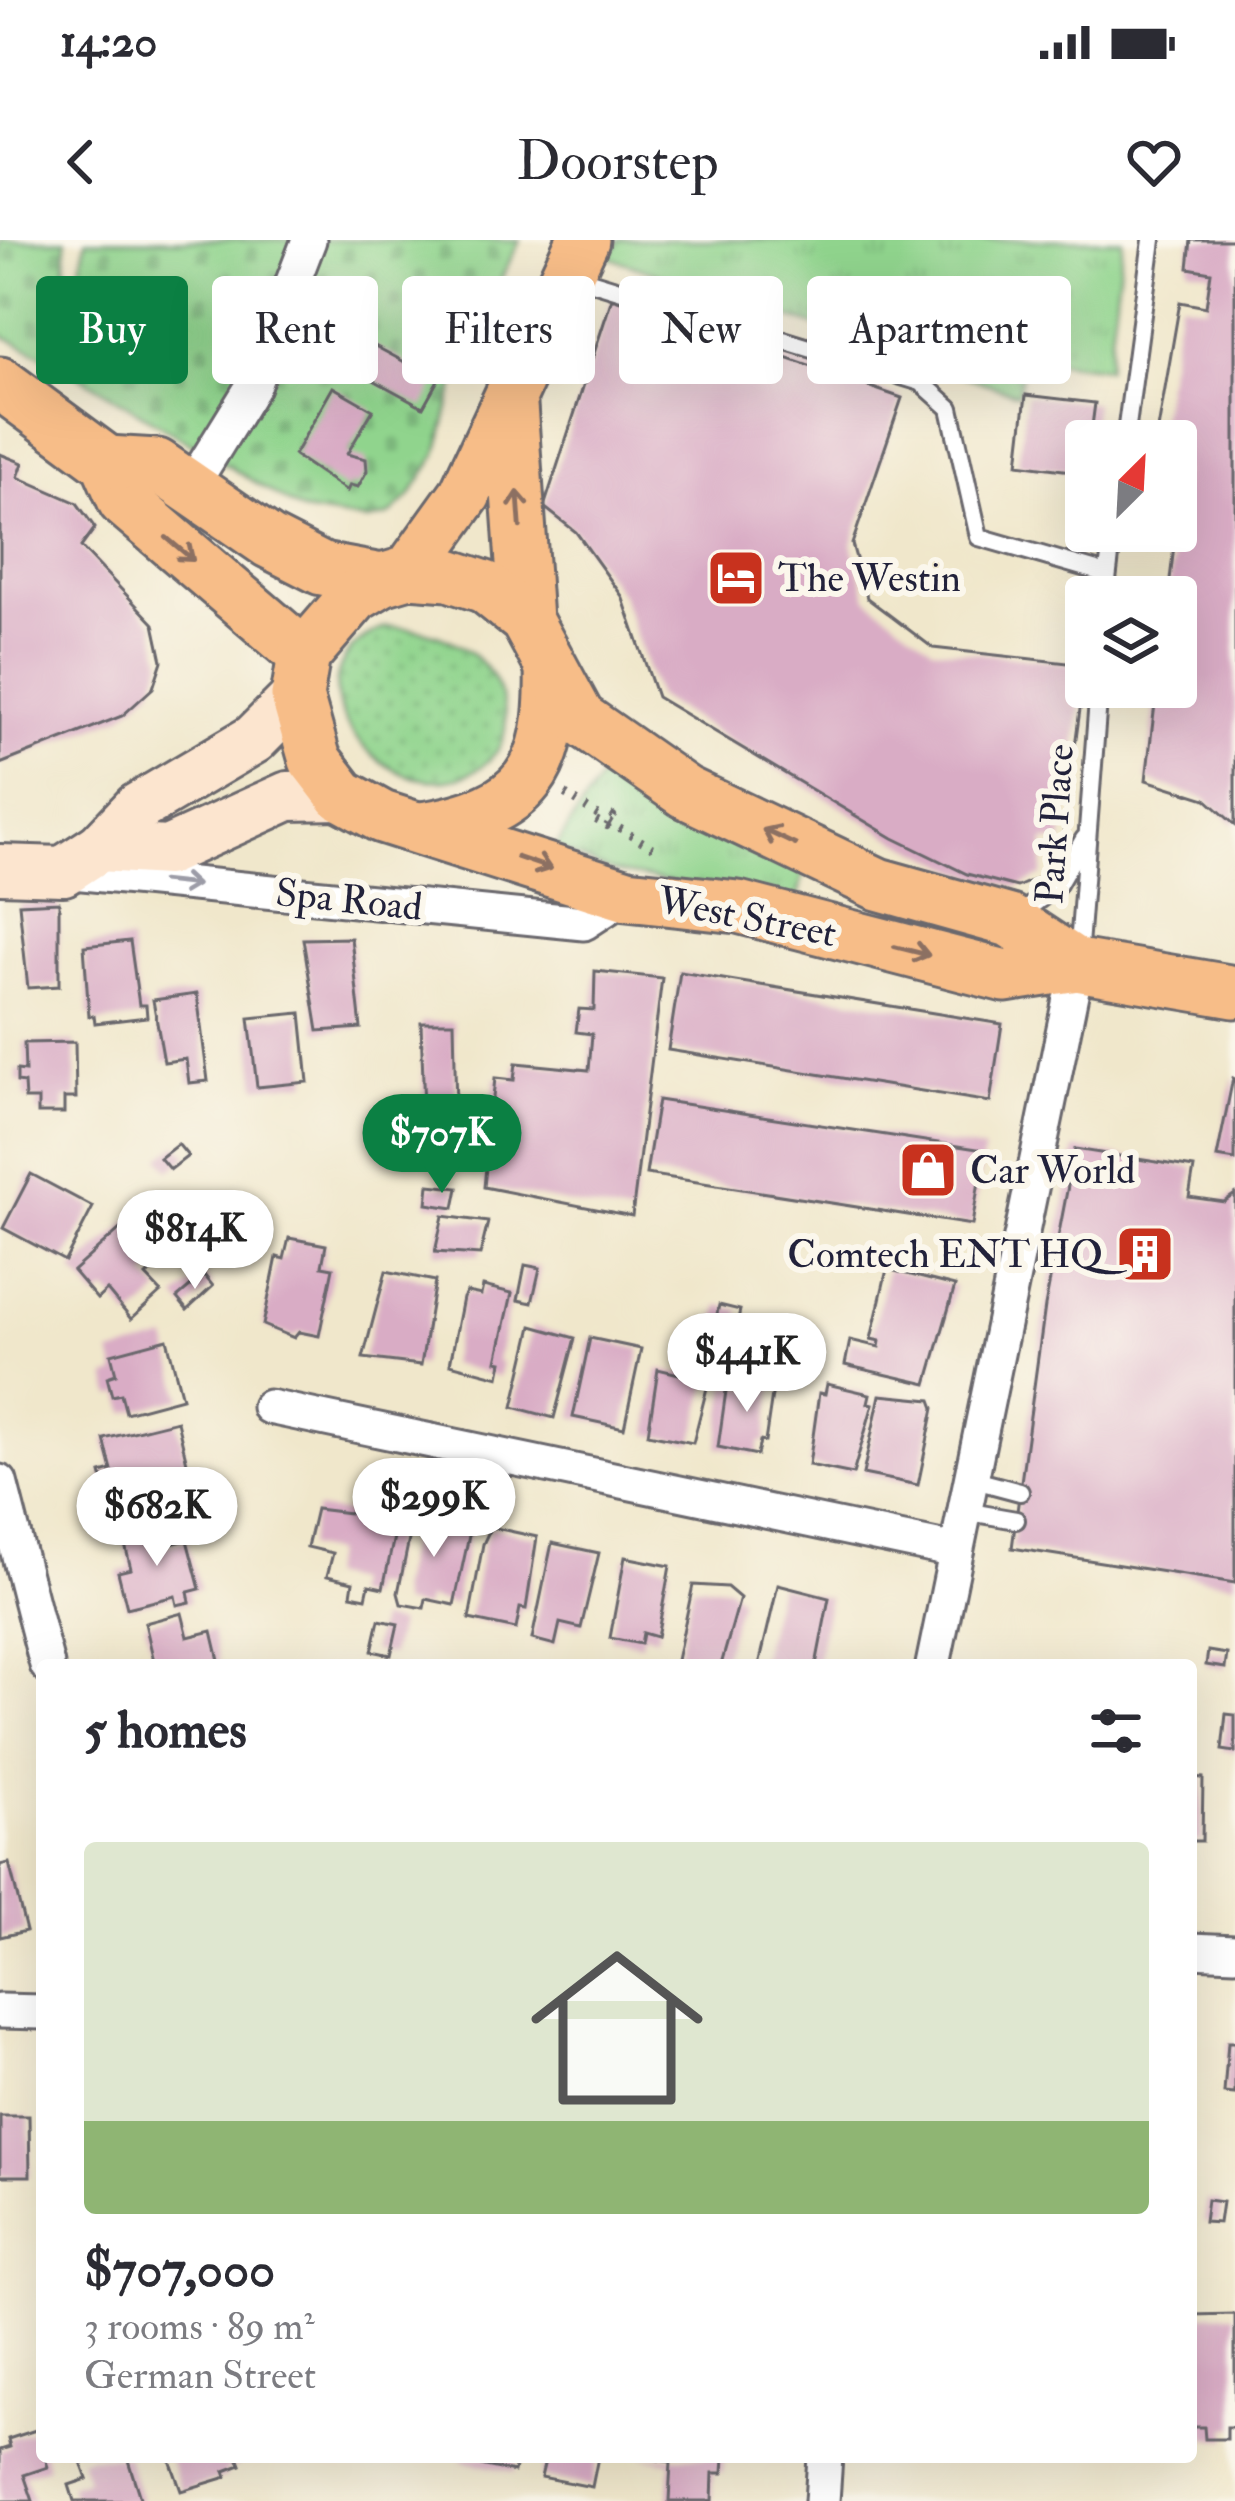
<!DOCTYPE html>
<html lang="en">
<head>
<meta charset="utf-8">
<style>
  :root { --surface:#fff; --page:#f2f2f3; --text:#2b2b33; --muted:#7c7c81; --line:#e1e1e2; --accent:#0b8043 }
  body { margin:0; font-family:"IM FELL Double Pica",serif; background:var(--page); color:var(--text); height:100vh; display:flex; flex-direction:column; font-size:45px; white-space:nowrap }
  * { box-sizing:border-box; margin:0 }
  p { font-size:39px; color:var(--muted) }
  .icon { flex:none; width:66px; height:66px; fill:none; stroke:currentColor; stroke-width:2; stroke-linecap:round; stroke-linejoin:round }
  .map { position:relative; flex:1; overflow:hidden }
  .panel { position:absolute; left:36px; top:1419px; width:1161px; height:804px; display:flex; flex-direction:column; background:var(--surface); border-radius:12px; box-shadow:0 12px 48px #0002 }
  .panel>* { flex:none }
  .guide { position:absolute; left:36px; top:36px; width:1164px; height:108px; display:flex; gap:24px }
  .needle { width:78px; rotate:24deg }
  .controls { position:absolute; left:1065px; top:180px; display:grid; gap:24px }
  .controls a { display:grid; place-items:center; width:132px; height:132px; border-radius:12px; background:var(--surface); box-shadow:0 12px 48px #0002; font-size:60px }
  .price { position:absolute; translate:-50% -102px; padding:0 27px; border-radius:42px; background:#fff; color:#222; font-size:39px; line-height:78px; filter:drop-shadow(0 3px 6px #0008) }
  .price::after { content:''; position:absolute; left:50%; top:72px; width:36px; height:27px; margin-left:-18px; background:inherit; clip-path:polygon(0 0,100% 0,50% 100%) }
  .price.active { background:var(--accent); color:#fff }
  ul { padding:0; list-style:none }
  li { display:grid; align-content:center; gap:24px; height:636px; padding:0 48px }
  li+li { border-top:3px solid var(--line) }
  li span { display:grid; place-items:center; height:372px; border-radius:12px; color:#555 }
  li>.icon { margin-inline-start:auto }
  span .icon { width:216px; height:216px; fill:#fffc; stroke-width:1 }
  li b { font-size:51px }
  h2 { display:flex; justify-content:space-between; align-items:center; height:144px; padding:0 48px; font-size:51px }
  .pill { padding:0 42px; border-radius:12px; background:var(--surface); box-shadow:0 12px 48px #0002; font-size:42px; line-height:108px }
  .pill.active { background:var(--accent); color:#fff }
  .status { display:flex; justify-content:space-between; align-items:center; height:84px; padding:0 60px; background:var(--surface); direction:ltr }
  .status svg { height:33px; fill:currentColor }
  header { display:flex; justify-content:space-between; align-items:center; height:156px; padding:0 48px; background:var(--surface); font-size:54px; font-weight:600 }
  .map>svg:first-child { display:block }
  .grass { fill:url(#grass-dots); stroke:#597b64; stroke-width:3 }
  .cemetery { fill:url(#cemetery-stones); stroke:#597b64; stroke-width:3 }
  .park { fill:url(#park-tufts); stroke:#597b64; stroke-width:3 }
  .building { fill:#d9acc5 }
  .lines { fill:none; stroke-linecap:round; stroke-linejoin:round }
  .service-casing { stroke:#6a676d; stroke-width:22 }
  .minor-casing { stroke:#6a676d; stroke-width:39 }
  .secondary-casing { stroke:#6a676d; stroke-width:54 }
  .primary-casing { stroke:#6a676d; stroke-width:57 }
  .path { stroke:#6a676d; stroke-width:8; stroke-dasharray:3 9; stroke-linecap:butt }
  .service { stroke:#fff; stroke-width:16 }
  .minor { stroke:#fff; stroke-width:33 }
  .secondary { stroke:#fce5cf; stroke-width:48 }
  .primary { stroke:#f7bd88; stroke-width:51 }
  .oneway { stroke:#8c7062 }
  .oneway2 { stroke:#9c9ca7 }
  .labels { text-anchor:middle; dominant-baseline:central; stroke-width:12; stroke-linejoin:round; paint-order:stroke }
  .poi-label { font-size:39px; fill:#22223b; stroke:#fbf7ec; text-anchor:start }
  .street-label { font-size:39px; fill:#22223b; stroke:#fbf7ec }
</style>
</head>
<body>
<div class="status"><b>14:20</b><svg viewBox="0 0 49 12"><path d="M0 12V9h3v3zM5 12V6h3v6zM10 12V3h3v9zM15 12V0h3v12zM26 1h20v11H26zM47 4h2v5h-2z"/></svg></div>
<header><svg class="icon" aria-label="back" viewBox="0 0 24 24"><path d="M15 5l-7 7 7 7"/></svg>Doorstep<svg class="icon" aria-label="heart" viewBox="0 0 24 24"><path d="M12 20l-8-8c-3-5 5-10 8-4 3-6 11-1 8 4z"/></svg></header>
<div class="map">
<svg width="1235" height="2261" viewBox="0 0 1235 2261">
  <defs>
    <pattern id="grass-dots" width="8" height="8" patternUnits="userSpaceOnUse" patternTransform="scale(3)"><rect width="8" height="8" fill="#90d48d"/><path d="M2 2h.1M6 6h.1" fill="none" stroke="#7cb67b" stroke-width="1.8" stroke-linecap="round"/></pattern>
    <pattern id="cemetery-stones" width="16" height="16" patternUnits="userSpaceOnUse" patternTransform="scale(3)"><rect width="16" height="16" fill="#90d48d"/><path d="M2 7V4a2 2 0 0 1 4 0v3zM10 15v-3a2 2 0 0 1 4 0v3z" fill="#7cb67b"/></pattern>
    <pattern id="park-tufts" width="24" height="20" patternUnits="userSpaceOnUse" patternTransform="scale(3)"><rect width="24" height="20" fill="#90d48d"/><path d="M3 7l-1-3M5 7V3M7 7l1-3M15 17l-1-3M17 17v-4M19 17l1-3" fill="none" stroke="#7cb67b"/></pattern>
  </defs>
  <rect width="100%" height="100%" fill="#fbf7ec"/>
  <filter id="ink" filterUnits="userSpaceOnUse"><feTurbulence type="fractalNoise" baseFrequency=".00833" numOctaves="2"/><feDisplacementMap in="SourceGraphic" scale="24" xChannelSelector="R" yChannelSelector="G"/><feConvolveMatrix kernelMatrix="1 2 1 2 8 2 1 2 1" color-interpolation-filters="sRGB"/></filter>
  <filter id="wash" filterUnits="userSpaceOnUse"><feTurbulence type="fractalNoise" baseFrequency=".004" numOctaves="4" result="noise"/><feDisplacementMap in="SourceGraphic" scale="48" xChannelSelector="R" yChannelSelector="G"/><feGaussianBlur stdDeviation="2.7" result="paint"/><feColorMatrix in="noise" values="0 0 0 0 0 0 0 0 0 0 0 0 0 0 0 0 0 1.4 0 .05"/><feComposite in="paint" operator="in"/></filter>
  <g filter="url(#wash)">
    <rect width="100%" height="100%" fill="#f0e7cb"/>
    <path class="grass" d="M386,387C438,387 493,411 504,468C508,486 504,506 491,518C409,599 258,439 386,387Z"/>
    <path class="cemetery" d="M0,0H66L64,115L86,0H520L461,122L437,214L410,256L389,276L368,281L302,271L63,126L0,94Z"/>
    <g class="park">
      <path d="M620,0H1123L1107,128L1024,118L1018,154L608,17Z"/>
      <path d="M606,529L804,631L796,664L613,632L555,608Z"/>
    </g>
    <g id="blocks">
      <g class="building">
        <path d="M1191,0H1235V585L1206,559L1146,540L1157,447H1176V357H1168L1183,229L1176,223V201H1156L1180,62L1206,67L1211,32L1188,28Z"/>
        <path d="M612,58L902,158L852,304L867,358L933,408L1086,425L1062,602L1044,601L1042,636L1017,647L967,634L893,598L657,457L622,356L576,292L544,267Z"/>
        <path d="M360,98L438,140L423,167L346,125Z"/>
        <path d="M333,147L373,170L347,214L366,219L367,231L358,247L350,245L347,251L294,215Z"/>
        <path d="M1026,155L1095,163L1086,233L1018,224Z"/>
        <path d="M0,214L23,223L18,237L77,263L95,288L81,307L154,384L162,421L153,448L122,476L0,524Z"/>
        <path d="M59,662V746L28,748L19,664Z"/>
        <path d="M351,698L361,788L318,791L303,699Z"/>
        <path d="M130,701L139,765H146L147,777L95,783L94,776H89L84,706Z"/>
        <path d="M595,731L662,738L632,976L484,947L495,838L514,840L516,823L589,830L592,794L576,792L579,769L594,770Z"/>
        <path d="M680,732L1002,784L990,862L668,810Z"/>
        <path d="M197,754L208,841L189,843L186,819L164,822L153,760Z"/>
        <path d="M301,773L308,842L257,847L249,778Z"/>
        <path d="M421,782H454L456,870H424Z"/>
        <path d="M75,802L76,858H64V873H38V859H25L24,843L17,842V830L25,831L24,803Z"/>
        <path d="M1233,838L1235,839V920L1217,917Z"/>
        <path d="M658,860L984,910L972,985L646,934Z"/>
        <path d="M178,904L188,916L170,930L160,918Z"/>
        <path d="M1075,909L1194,928L1189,957L1224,962L1235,954V1343L1012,1308L1045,1066Z"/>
        <path d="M31,934L93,967L65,1021L3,988Z"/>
        <path d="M429,945L458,948L454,968L427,964Z"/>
        <path d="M443,976L488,982L480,1015L435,1012Z"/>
        <path d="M130,980L165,1019L146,1036L161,1052L131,1079L107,1050L97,1059L73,1031Z"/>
        <path d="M289,998L326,1005L322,1026L333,1028L319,1096L299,1092L294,1098L263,1085L277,1017L284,1019Z"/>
        <path d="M525,1025L540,1028L532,1063L518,1060Z"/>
        <path d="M887,1029L955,1046L927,1144L845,1125L850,1100L879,1107L880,1101L871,1099Z"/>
        <path d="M386,1031L435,1041L421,1125L363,1118Z"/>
        <path d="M204,1035L213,1046L187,1070L177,1058Z"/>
        <path d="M483,1046L512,1053L497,1121L502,1122L499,1137L450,1124L463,1058L467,1052L481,1055Z"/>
        <path d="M719,1065L740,1070L732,1106L711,1101Z"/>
        <path d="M532,1086L575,1098L554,1178L513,1167Z"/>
        <path d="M590,1098L641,1109L624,1188L573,1177Z"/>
        <path d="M167,1099L182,1158L126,1173L121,1154L112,1156L107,1137L116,1134L111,1114Z"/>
        <path d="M685,1125L707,1130L709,1140L693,1203L648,1194L658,1129L683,1135Z"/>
        <path d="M755,1131L775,1135L765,1202L760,1201L757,1215L718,1207L727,1144L752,1149Z"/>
        <path d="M827,1144L870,1154L868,1163L873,1164L853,1234L809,1225L819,1153L825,1154Z"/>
        <path d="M880,1155L931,1160L934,1168L918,1245L863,1234Z"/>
        <path d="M177,1181L190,1235L167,1240L171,1256L111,1270L101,1233L112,1230L104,1199Z"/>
        <path d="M360,1260L400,1269L383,1348L369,1345L366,1358L351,1355L353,1342L327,1336L333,1313L307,1307L316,1269L358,1274Z"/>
        <path d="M415,1270L472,1282L454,1365L426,1359L424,1368L401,1364L398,1353Z"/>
        <path d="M158,1283L163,1306L187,1300L200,1349L188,1352L190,1362L177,1365L175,1356L127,1368L118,1332L131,1329L122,1292Z"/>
        <path d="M491,1287L537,1297L526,1369L520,1368L516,1389L469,1379L483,1304Z"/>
        <path d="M552,1303L599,1313L581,1388L560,1383L555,1405L532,1399Z"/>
        <path d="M625,1317L670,1326L657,1397L643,1393L641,1404L610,1398Z"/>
        <path d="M693,1345L727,1347L740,1358L721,1425H676Z"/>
        <path d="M778,1345L829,1358L816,1425H759Z"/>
        <path d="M182,1373L188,1397L212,1391L220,1425H143L154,1421L145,1383Z"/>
        <path d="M379,1380L398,1384L391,1415L372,1411Z"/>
        <path d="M1208,1411L1227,1414L1225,1428L1206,1425Z"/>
        <path d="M1226,1474L1235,1475V1512L1222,1510Z"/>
        <path d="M1191,1537L1203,1538L1202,1601H1191Z"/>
        <path d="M9,1623L26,1691L0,1697V1625Z"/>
        <path d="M1228,1802H1235V1854L1224,1853Z"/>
        <path d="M0,1876H29L30,1936H0Z"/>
        <path d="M1207,1960L1222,1962L1219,1983L1204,1982Z"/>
        <path d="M1235,2074V2187H1227V2199H1205L1204,2187H1191V2075Z"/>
        <path d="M36,2190L48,2227L24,2235L33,2261H0V2210L10,2207L8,2199Z"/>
        <path d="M89,2217H127L141,2261H74L69,2245L87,2239L80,2220Z"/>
        <path d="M169,2217H238L241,2225L225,2231L227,2237L181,2251Z"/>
        <path d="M463,2217H517L514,2232L462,2221Z"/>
        <path d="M546,2217H598L592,2247L541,2237Z"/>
        <path d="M640,2217H724L723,2233H713L712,2261H669L671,2222Z"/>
      </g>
    </g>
  </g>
  <g filter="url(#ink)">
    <use href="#blocks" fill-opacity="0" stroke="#6a676d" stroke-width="3"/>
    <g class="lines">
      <g class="service-casing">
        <g id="service">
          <path d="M573,36L921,142L950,168L979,297L1107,334"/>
          <path d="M1125,201L1152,0"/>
          <path d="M1105,357L1113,291"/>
          <path d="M1016,677L1057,646L1084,599"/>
          <path d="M1078,719L1099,447"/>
          <path d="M971,1239L1020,1252"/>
          <path d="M964,1271L1016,1280"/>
        </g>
      </g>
      <g class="minor-casing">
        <g id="minor">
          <path d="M190,248L253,146L309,0"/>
          <path d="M63,631L584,683L627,655"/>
          <path d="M269,1167L956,1311"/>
          <path d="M0,1242L47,1425"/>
          <path d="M933,1425L1077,725"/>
          <path d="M1191,1710L1235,1712"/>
          <path d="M0,1771L42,1772"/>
          <path d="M822,2261L825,2217"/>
        </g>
      </g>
      <g class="secondary-casing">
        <g id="secondary">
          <path d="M100,607L167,611L288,556L342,555"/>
          <path d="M0,629L63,631L100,607L137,568L254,499L297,456"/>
        </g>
      </g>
      <g class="primary-casing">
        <g id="primary">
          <path d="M0,143L107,222L124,261L304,415"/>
          <path d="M511,165L526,380"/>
          <path d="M107,222L157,225L269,302L322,329L382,340"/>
          <path d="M409,332L465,254L583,0"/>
          <path d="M422,588C528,571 554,530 551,427"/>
          <path d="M1077,725L1010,681L878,644L685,552L579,478L526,380L485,347L449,335L409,332L382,340L355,356L304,415L297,456L315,520L342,555L382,577L627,655L738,667L1005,736L1077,725L1235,752"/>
        </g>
      </g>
      <g class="path">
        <path d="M565,554L600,576"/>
        <path d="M596,580L607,586L613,576L603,570"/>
        <path d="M609,582L660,612"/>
      </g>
      <use href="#service" class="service"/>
      <use href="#minor" class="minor"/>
      <use href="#secondary" class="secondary"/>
      <use href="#primary" class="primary"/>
    </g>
    <defs><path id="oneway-shaft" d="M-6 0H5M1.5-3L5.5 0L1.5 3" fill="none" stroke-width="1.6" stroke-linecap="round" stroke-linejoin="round" transform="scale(3)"/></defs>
    <g class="oneway">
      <use href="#oneway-shaft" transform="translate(519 269) rotate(-94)"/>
      <use href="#oneway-shaft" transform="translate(180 309) rotate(40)"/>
      <use href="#oneway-shaft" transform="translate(779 597) rotate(-155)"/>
      <use href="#oneway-shaft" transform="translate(534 623) rotate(19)"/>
      <use href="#oneway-shaft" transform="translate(912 711) rotate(14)"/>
    </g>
    <use class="oneway2" href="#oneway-shaft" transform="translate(180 643) rotate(6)"/>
  </g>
  <defs>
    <g id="hotel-square" transform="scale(3)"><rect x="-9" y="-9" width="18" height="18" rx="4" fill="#c8321e" stroke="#fbf7ec"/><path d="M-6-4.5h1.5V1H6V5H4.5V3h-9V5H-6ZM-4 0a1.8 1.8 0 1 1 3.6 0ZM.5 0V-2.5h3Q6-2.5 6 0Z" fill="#fff"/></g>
    <g id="shop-square" transform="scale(3)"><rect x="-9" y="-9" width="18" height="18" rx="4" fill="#c8321e" stroke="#fbf7ec"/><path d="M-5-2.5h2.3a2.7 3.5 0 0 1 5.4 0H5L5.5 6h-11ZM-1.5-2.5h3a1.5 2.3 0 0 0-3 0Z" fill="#fff"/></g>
    <g id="building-square" transform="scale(3)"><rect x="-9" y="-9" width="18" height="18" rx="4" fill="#c8321e" stroke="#fbf7ec"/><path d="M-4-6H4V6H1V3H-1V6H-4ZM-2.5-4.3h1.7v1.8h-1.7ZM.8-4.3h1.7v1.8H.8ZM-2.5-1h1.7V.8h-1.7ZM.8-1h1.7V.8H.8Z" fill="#fff"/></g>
  </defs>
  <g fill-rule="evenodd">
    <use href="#hotel-square" x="736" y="338"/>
    <use href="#shop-square" x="928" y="930"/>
    <use href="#building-square" x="1145" y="1014"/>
  </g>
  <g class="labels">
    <g class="poi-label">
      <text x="778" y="338">The Westin</text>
      <text x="970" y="930">Car World</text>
      <text x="1103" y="1014" text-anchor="end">Comtech ENT HQ</text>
    </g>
    <g class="street-label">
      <text transform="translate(1055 584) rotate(-86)">Park Place</text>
      <text transform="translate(349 660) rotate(6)">Spa Road</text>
      <text transform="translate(747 677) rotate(11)">West Street</text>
    </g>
  </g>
</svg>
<div class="controls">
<a><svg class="needle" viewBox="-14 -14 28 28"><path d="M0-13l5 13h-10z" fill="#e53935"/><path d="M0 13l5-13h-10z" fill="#7c7c81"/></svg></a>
<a><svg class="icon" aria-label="layers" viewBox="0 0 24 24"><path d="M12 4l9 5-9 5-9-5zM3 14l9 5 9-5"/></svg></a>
</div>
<b class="price active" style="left:442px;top:956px">$707K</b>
<b class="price" style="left:195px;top:1052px">$814K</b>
<b class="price" style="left:747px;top:1175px">$441K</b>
<b class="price" style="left:434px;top:1320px">$299K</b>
<b class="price" style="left:157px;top:1329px">$682K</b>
<div class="guide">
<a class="pill active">Buy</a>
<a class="pill">Rent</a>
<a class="pill">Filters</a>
<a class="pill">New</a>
<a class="pill">Apartment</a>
</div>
<section class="panel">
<h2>5 homes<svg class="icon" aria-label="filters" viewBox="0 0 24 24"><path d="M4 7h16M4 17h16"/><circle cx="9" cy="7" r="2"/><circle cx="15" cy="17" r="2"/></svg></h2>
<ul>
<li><span style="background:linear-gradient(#dfe7d0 75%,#8fb573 0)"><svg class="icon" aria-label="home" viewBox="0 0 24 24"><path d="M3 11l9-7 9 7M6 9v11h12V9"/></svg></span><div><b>$707,000</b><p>3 rooms · 89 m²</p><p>German Street</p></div></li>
</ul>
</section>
</div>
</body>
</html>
